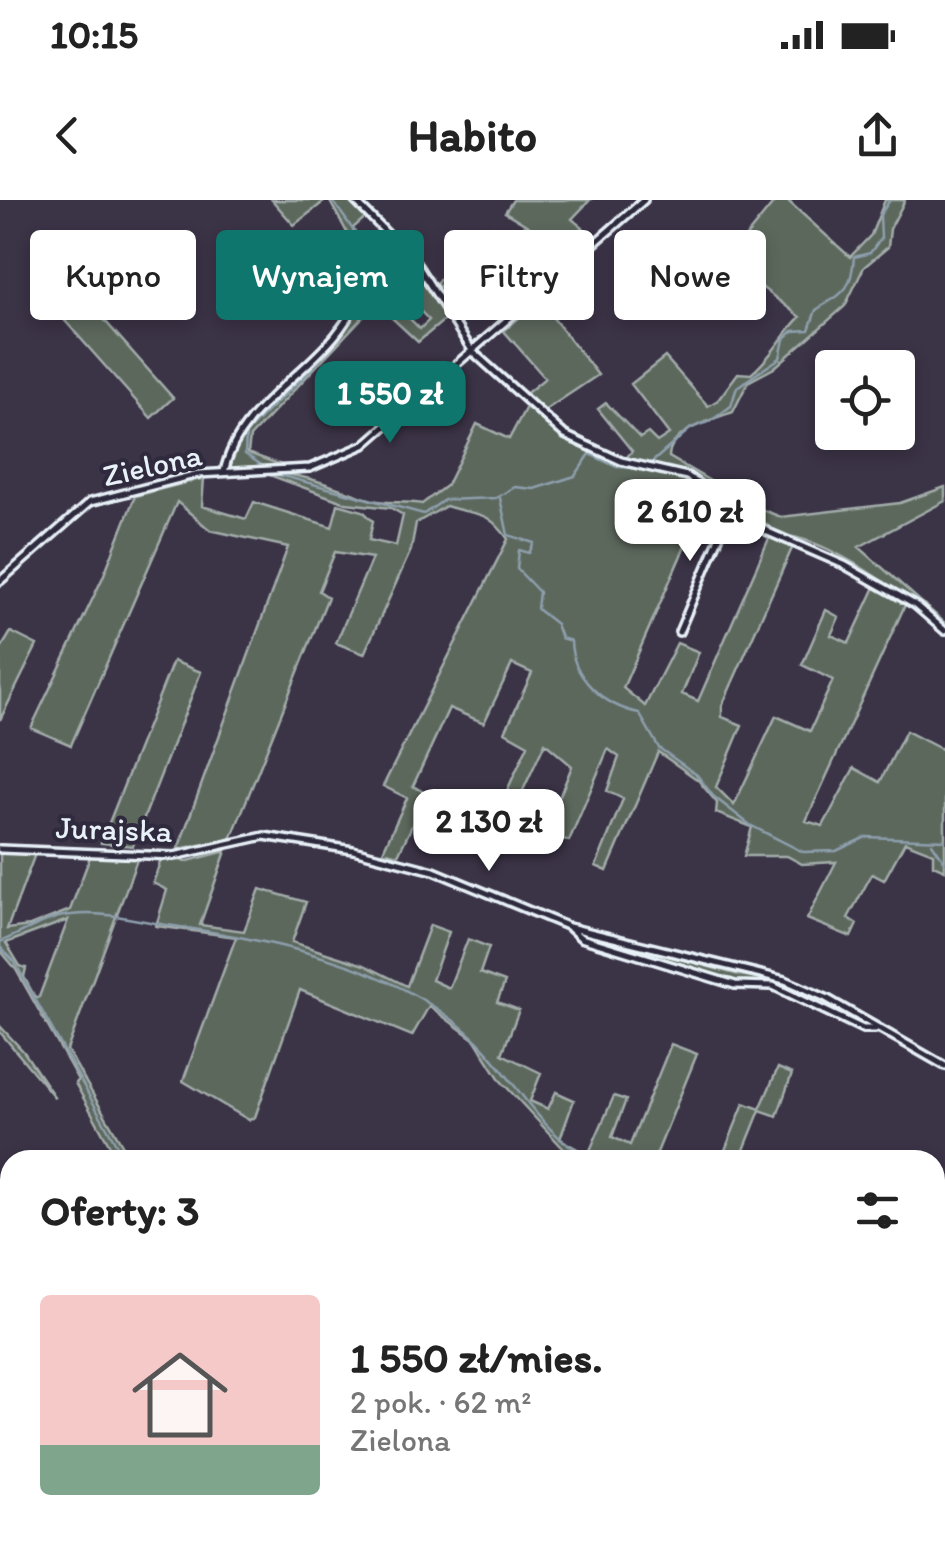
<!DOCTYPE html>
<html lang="pl">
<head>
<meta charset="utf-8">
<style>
  :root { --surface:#fff; --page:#f2f2f2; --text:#222; --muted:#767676; --accent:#0f766e }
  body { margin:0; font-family:Itim,sans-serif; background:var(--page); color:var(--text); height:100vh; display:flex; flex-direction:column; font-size:38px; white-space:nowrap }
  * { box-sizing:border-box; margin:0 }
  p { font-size:32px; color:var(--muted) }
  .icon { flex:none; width:55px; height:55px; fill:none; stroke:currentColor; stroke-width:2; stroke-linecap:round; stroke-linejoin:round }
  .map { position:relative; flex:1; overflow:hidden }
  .details { position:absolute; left:0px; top:950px; width:945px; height:392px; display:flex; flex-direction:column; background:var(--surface); border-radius:30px 30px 0 0; box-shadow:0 5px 15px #0003 }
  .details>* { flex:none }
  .guide { position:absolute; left:30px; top:30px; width:885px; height:90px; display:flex; gap:20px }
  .fabs { position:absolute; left:815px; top:150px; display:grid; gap:20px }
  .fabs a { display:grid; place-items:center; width:100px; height:100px; border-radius:10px; background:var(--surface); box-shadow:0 5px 15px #0003; font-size:50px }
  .price { position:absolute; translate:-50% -85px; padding:0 22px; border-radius:20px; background:#fff; color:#222; font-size:32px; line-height:65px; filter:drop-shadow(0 2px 5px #0008) }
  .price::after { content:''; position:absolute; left:50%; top:60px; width:30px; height:22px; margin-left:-15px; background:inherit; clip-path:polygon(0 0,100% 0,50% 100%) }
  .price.on { background:var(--accent); color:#fff }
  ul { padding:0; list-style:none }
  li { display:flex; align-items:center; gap:30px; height:250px; padding:0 40px }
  li span { display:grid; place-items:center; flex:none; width:280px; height:200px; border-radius:10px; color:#555 }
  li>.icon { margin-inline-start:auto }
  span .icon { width:120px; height:120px; fill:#fffc; stroke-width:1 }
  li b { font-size:42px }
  h2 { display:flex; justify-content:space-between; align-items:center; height:120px; padding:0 40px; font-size:42px }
  .pill { padding:0 35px; border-radius:10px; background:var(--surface); box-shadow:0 5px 15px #0003; font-size:35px; line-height:90px }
  .pill.on { background:var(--accent); color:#fff }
  .status { display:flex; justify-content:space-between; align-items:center; height:70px; padding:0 50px; background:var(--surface); direction:ltr }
  .status svg { height:28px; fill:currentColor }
  header { display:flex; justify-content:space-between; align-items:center; height:130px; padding:0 40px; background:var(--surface); font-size:45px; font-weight:700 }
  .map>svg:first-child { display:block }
  .green { fill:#5d685d; stroke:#a2acaa; stroke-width:2.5; fill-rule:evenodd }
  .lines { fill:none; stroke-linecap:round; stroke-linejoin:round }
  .stream { stroke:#8d9fad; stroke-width:2.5 }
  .minor-casing { stroke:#e8f1f8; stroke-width:12 }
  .minor { stroke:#2f2a3d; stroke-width:5 }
  .labels { text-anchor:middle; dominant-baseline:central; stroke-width:8; stroke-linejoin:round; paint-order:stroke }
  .street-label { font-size:32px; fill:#e8f1f8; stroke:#2f2a3d }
</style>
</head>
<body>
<div class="status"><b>10:15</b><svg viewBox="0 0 49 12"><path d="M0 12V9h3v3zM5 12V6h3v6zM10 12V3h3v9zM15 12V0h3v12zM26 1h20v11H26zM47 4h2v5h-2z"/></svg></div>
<header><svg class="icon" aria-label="back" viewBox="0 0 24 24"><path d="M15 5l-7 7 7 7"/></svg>Habito<svg class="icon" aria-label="share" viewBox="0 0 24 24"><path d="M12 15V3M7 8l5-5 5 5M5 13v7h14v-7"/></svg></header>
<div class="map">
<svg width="945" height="1342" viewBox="0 0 945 1342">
  <rect width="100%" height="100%" fill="#3b3346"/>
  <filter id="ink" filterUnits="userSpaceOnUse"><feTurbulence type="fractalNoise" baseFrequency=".01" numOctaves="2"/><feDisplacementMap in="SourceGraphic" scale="20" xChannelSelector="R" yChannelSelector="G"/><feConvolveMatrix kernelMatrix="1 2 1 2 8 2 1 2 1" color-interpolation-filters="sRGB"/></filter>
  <g filter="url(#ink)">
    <g class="green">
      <path d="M272,0H326L294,25Z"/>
      <path d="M329,0H349L367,16L353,28L367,55L368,71L399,46L449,116L418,142L376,103L250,237L248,253L281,265L231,268L228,261L245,229L349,120C375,74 352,41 329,0ZM395,85L429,120L420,129L386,95Z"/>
      <path d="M513,0H590L572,19L596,39L576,55L505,12Z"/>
      <path d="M776,0H787L850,57L871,35L885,0H905L890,29L888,47L864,67L845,106L774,168L748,182L733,212C713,219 669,231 669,257L755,307L781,317L900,303L945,287V301L859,347L945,423V428C911,400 819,329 773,336L793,346L722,506V517L742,525L716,587L734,605L776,516L810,531L833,480L802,465L826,410L839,417L831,435L849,443L875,387L905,405L806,621L823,626L854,568L880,582L906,531L941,549L945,543V670L933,665V653L905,642L884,680L872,674L848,718L857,724L851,737L807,719L836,662L802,664L787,656H744L752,627L716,613L717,603L698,580L658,552L607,671L596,666L623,599L607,591L619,557L608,549L569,641L545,632L572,566L545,543L512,614L499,608L528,545L505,532L532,473L512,464L484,523L449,508L413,586L427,594L398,655L383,651L407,598L383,586L508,339C485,308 479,317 446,306L416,323L411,350L364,454L336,443L372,358L335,352L319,391L328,397L231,639L178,649L288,347L210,330L177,302L71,545L31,528L103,377L135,296L204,278L202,306L246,319L254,302L332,327L338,304L363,311L373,321L369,340L396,346L403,315L391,308L346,303L264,273C305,273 331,286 369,299C385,305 404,300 422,304L447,285L477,224L509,239L526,207L563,237L622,263L632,251L598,209L606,203L640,238L648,233L657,242L669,234L631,184L665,157L708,206L718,200L738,173L751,174C772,157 781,136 800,117L727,60ZM706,298L770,336L698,501L682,494L699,452L677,443L645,506L623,488Z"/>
      <path d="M493,27L550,78L525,101L506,82L480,102L455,73L438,88L436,83Z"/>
      <path d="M62,96L80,115L91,105L173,198L151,218L51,105Z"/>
      <path d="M539,100L598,175L541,213L523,196L545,178L504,131Z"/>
      <path d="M11,432L37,445L0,520V450Z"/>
      <path d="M173,461L201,472L133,646L101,643Z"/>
      <path d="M226,651L200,725L244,731L260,689L306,702L292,742L364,765L407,786L430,725L449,732L432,780L449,788L468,739L489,747L480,773L505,782L497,802L519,810L502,854L541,873L530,901L548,909L556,892L574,900L560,939L588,955L614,896L626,900L612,937L630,945L671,844L697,854L654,960H574L501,881L475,840L429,806L412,836L300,790L255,917L249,920L183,881L236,737L156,726L167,690L153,683L161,659L188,661Z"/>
      <path d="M0,653L35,654L7,729L30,726L70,710L90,657H138L67,850L131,960H118L75,883L78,880L15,768L0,750ZM68,720L39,797H35L24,777L26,768L20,766L6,743Z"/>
      <path d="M579,732L739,775L785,782L826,799L863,824L772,783L736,781Z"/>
      <path d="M0,826L24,852L55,898L0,832Z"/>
      <path d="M778,868L792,874L777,916L760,910L740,960H721L744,903L760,909Z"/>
    </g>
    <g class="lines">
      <g class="stream">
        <path d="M650,264L691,228L711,221L731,206L737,187L780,158L784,139L793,131L809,130L816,110C843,92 851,93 854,57L870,53L881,38L880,15L890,0"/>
        <path d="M266,268L245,254L246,234C284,188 385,121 364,53C358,34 344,17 332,0"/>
        <path d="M272,273L424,314L444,300L496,298L515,287L534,289L575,276L590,254L617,267L641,268"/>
        <path d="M500,298L508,335L534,343L529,353L519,350L517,369L539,392L537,409L556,424L561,438L571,441C572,478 604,506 639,513L659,548L697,575L713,596L750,625L803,652L836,651L866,637L945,640"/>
        <path d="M932,643L945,662"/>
        <path d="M0,742C22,733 47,717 71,715C101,711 131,719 161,724C268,740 396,762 477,841C518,882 538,932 592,960"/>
        <path d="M0,747L14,761L125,960"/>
        <path d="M935,1032H945"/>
        <path d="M545,1332L577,1342"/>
      </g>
      <g class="minor-casing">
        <g id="minor">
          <path d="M354,0L416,63L473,152L565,235L621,261L687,276L768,332L844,365L915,405L945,431"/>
          <path d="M224,272C241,191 347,162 361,83"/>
          <path d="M0,381L90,302L198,274L310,268L364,245L644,0"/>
          <path d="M679,432L732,307"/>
          <path d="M0,649L174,656L264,636L353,650L434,671L569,727L785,780L826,798L945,866"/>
          <path d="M571,729L581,738L735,785L773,786L863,829H875"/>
          <path d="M935,1004L945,1003"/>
          <path d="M0,1200L10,1194"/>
        </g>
      </g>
      <use href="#minor" class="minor"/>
    </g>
  </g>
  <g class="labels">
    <g class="street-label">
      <text transform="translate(152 265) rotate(-13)">Zielona</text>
      <text transform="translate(114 629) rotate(2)">Jurajska</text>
    </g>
  </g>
</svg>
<div class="fabs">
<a><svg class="icon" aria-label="locate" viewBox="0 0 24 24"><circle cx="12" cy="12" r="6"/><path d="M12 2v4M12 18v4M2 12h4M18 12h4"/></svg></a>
</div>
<b class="price on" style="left:390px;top:246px">1 550 zł</b>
<b class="price" style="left:690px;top:364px">2 610 zł</b>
<b class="price" style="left:489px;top:674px">2 130 zł</b>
<div class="guide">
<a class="pill">Kupno</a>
<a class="pill on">Wynajem</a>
<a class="pill">Filtry</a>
<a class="pill">Nowe</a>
</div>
<section class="details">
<h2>Oferty: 3<svg class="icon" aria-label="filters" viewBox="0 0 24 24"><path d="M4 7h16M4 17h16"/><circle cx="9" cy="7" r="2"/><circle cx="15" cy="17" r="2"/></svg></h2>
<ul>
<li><span style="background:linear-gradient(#f6c9c9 75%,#7fa58c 0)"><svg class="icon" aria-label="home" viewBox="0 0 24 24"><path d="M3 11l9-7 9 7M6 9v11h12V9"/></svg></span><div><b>1 550 zł/mies.</b><p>2 pok. · 62 m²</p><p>Zielona</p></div></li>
</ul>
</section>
</div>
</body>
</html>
